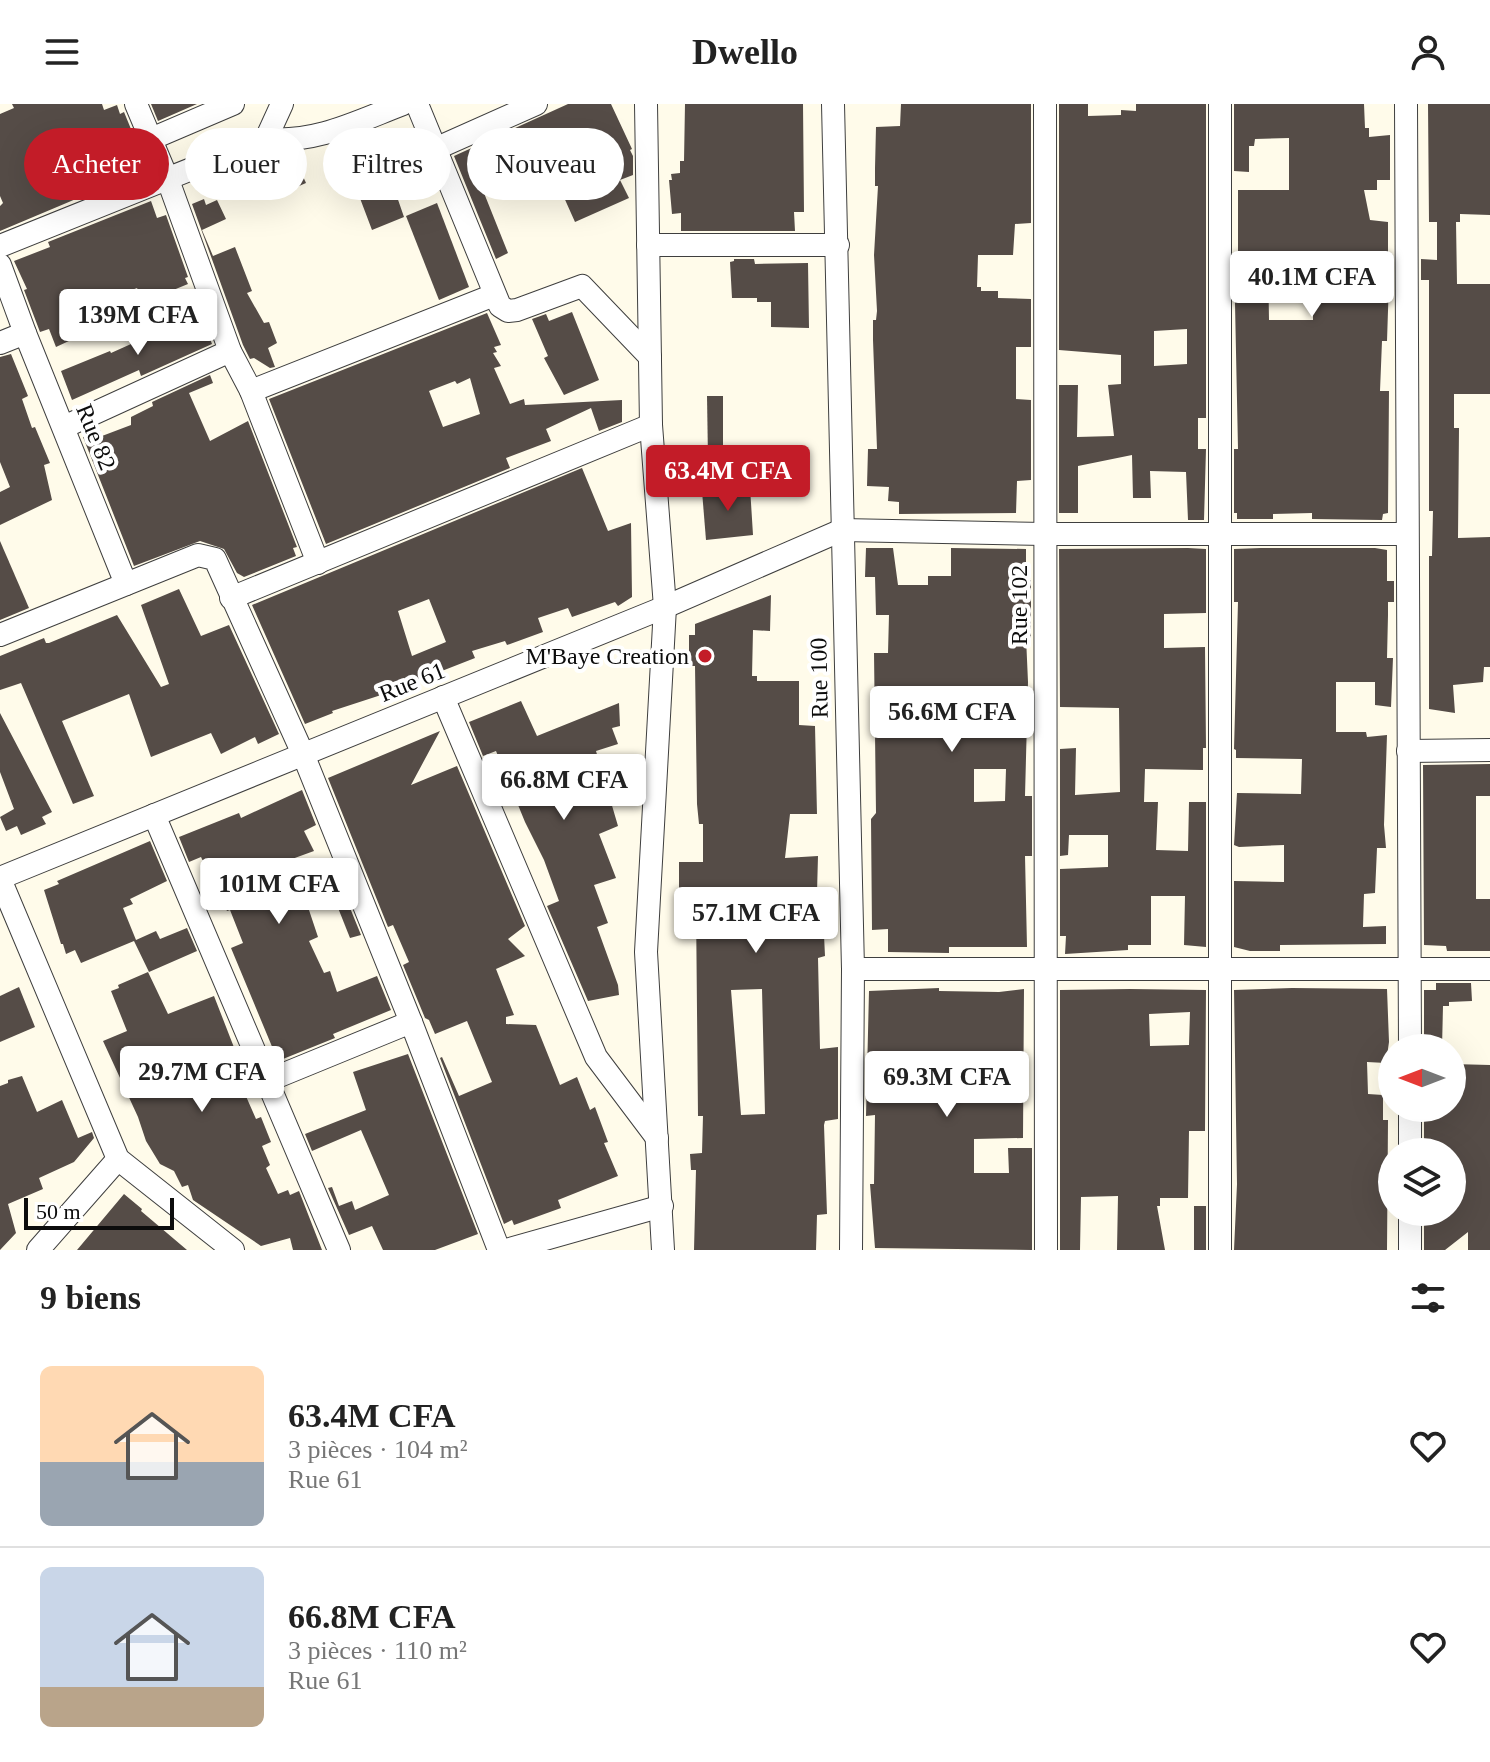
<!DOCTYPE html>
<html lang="fr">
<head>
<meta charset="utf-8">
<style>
  :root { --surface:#fff; --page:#f6f6f6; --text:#222; --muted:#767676; --line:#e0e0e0; --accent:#c31c28 }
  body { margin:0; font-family:Georgia,serif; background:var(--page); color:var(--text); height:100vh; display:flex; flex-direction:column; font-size:30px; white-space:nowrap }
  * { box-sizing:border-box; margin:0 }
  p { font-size:26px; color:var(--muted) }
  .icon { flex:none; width:44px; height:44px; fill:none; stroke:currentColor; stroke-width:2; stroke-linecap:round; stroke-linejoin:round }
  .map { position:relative; height:1146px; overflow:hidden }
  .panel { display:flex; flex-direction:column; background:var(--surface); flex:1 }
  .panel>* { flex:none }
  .hud { position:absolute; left:24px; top:24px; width:800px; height:72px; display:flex; gap:16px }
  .needle { width:52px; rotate:270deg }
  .tools { position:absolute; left:1378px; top:930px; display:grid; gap:16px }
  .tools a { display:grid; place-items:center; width:88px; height:88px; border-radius:50%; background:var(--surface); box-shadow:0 8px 32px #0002; font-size:40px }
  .scale { position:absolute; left:24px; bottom:20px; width:150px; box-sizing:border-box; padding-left:8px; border:4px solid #0c0c0c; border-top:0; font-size:22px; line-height:28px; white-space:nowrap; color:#0c0c0c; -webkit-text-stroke:6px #fff; paint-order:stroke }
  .price { position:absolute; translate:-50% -68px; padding:0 18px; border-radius:8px; background:#fff; color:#222; font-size:26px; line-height:52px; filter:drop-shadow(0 2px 4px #0008) }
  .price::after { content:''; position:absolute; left:50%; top:48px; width:24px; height:18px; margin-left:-12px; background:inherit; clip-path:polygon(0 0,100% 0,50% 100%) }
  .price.on { background:var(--accent); color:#fff }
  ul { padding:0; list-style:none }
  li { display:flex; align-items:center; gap:24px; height:200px; padding:0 40px }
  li+li { border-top:2px solid var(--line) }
  li span { display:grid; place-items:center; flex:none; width:224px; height:160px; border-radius:12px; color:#555 }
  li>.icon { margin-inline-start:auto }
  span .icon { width:96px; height:96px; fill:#fffc; stroke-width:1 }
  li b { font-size:34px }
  h2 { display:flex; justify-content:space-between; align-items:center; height:96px; padding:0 40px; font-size:34px }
  .chip { padding:0 28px; border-radius:36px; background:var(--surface); box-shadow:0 8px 32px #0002; font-size:28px; line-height:72px }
  .chip.on { background:var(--accent); color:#fff }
  header { display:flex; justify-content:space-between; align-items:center; height:104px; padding:0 40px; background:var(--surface); font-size:36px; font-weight:800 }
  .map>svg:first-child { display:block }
  .building { fill:#554c47; fill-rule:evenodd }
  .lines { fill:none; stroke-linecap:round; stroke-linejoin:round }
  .minor-casing { stroke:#3f3f3f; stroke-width:24 }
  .minor { stroke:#fff; stroke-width:22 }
  .poi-dot { fill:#c31c28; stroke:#fff; stroke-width:3 }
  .labels { text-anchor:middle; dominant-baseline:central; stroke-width:8; stroke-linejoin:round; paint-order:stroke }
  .street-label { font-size:24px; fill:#0c0c0c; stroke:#fff }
  .poi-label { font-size:24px; fill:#0c0c0c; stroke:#fff; text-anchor:end }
</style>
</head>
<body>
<header><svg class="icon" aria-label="menu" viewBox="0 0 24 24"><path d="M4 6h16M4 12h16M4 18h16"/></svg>Dwello<svg class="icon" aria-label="person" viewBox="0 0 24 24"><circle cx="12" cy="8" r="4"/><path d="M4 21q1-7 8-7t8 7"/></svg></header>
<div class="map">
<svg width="1490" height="1146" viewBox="0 0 1490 1146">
  <rect width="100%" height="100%" fill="#fffbea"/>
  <g class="building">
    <path d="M12,0H102L104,6L117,1L120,10L124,8L133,30L93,48L108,72L101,78L102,84L0,127V102L3,99L0,92V10L14,4ZM60,34L73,60L43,72L31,42Z"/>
    <path d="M151,0H197L158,17Z"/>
    <path d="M568,0H611L632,45L630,46L633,52V71L620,76L629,94L575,118L558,80L527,82L518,61L482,76L487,89H484L508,149L496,155L454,52Z"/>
    <path d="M685,0H803L804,108H794L795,127H681V109L672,110L669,76H672L671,70L680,69V57H684Z"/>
    <path d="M901,0H1031V119L1015,120L1013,151H978L977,183H981V187H998V194L1031,195V243H1016V295L1031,296V376L1017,377L1016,409L899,410V398L888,397L889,383L867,382L868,345H877L873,236V216H876L877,207L874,151L878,82H875V64L876,23L900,22Z"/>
    <path d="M1059,0H1088V12L1121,11V6L1136,7V0H1206V314H1198V345H1206L1204,416H1188L1186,368L1150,367L1151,394H1133L1132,351L1078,362V409H1059V281H1078L1077,333L1114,332L1108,281L1121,280V251L1059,246ZM1187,225V260L1154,262V227Z"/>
    <path d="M1234,0H1364L1365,24H1369V33L1390,31V76H1377V86H1364L1370,116L1388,118V154H1393V176H1389L1387,237H1382L1380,287H1389L1388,409L1383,410L1382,416L1312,415V409L1273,410V415H1237V409H1234V345H1238L1234,151H1238V86H1289V34L1255,35L1254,42H1249V68L1234,67ZM1274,151H1312L1313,216H1269L1268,159H1274Z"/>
    <path d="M1428,0H1490V111L1460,110V118H1456L1457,180H1490V290H1454V324H1459L1458,434L1490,433V563H1484L1483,578L1453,581L1455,609L1429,605V452H1432L1433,407H1429V176H1421V155L1437,156V118H1429Z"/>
    <path d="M412,26L420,44L385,58L404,113L372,126L344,52Z"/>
    <path d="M297,59L306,79L269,95L259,75Z"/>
    <path d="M204,95L206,101L217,96L226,115L202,126L213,152L235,143L252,187L247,189L264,219L269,218L277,239L268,244L275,263L270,264L254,254L250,255L243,241L192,100Z"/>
    <path d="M151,97L157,114L166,111L188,173L185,174L188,180L144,198L137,184L92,201L99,223L56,243L49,225L40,228L24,186L27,185L14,157L50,143L48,138Z"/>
    <path d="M437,99L469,183L439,196L406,112Z"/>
    <path d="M734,155H754L755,160L808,159L809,224L771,223V198H757V194H732L730,158L734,157Z"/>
    <path d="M572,208L599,276L564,291L544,254L548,252L532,215L546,210L549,217Z"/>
    <path d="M200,209L212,240L141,272L139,266L72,296L61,267L110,247L111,249Z"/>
    <path d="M487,209L501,241L494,243L497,248L493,249L501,262L494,264L510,300L524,295L525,301L622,296V318L599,327L591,304L546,325L551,337L506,354L510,364L326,440L269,295ZM470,274L480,310L443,323L429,287L455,277L457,280Z"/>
    <path d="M11,250L28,292L22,295L32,324L35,323L50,359L44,361L52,396L0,421V388L10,383L0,358V253Z"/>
    <path d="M210,271L213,279L189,289L210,337L248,317L297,443L293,444L296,452L244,473L237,469L224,445L200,437L134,462L83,333L100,326L102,332L131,321V313L153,302L152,298Z"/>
    <path d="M707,292H723V354L708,355Z"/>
    <path d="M582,364L608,427L631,419L632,493L618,502L615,498L572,513L568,504L538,514L543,528L507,541L505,537L472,547L475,554L378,592L332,607L333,609L305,620L252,501ZM429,495L446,538L412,552L398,507Z"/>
    <path d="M750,383L753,431L706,436L702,387Z"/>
    <path d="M0,437L29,504L0,516Z"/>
    <path d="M866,444H893L898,481H928V472H951V444L1026,445V476H1031V534L1026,533L1028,578L1025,692H1032V752H1025L1027,843H949V849L888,848V825L872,826L871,715L876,709L874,549H888L889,511H876L875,473H865ZM974,665H1006L1005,697L974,698Z"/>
    <path d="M1188,444L1206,445V509L1164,510V544L1205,543L1206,644H1203V666L1145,665L1144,698H1158L1156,746L1188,747L1189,698H1206V843L1184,841L1185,792H1151V841H1128V846L1065,850L1066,832H1060V765L1108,763V731H1069L1068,751L1060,752V645L1076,644L1075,691L1120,688L1119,604L1060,603L1059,445Z"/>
    <path d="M1261,444H1375L1387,446V477H1394V498H1388V511L1387,554H1393L1391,603L1375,601V578H1336V628H1366L1367,633L1387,631L1384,721L1386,744H1377L1375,789L1364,790L1363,823L1386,822V840L1280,841V847H1250L1234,843V777L1284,778V741L1239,743L1234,741L1237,689L1301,690L1302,655L1236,654V646L1234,645L1238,498H1234V445Z"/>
    <path d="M179,485L201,532L229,521L279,630L258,640L255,633L221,650L211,629L151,653L129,590L62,617L94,692L73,700L21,579L0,586V552L44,534L46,539H49L117,511L161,583L169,580L141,501Z"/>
    <path d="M771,491L770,527L753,526L752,572H757V577H799V621L815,622L817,710H790L785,754L818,752L816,825L817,832L824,831L825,852L818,854L820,945L838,943V1015L825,1017L824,1021L827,1110L817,1111L816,1146H694L696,1066H691L690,1050L702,1049L703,1012H698L696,800L695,788H679V758H703V720H699L697,700L695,562H689V531H695V520ZM762,885L765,1010L741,1011L731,886Z"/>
    <path d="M521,597L537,632L619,599L620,622L612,624L618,640L596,647L618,722L599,730L616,774L594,781L608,819L597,823L618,881L619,891L588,897L547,802L559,797L544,756L525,718L496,647L483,652L469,618Z"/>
    <path d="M0,609L52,708L42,713L46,720L21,731L17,722L6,727L0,713L14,705L0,668Z"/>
    <path d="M440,627L411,681L457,662L525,822L508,835L525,852L496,865L514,911L506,913V920L536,921L560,981L577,973L590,1006L595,1003L608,1038L604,1039L618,1072L558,1096L561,1104L514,1121L512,1116L504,1120L440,954L442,953L459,992L492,978L467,917L435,930L429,916L425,914L403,861L409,858L393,821L388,823L328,674Z"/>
    <path d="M1490,660V692H1476V795H1490V847H1447L1446,842L1424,841L1423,661Z"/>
    <path d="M302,686L316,721L304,727L314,747L292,755L318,833L309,837L324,869L330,867L337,888L377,872L391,906L333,930L335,934L278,957L231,844L243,839L230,806L227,807L201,753L189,758L179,733L239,709L241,714Z"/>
    <path d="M150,737L167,777L130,795L133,800L123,804L136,836L156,827L160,835L187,824L197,847L149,868L134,837L81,859L75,846L66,850L63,840H61L44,786L59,780L57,777Z"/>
    <path d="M331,757L361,831L350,834L321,761Z"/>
    <path d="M148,868L168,910L214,892L235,946L231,972L240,969L248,986L245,990L256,1015L261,1013L271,1038L262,1042L270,1061L266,1064L278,1090L288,1086L290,1091L299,1087L322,1146H293L290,1134L261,1142L193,1096L188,1081L182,1083L174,1067L160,1060L146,1037L138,1013L103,937L127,927L111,887L119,884L118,881Z"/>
    <path d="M1436,879H1471L1472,897L1449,898V902H1443L1442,944H1424V886H1436Z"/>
    <path d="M19,883L35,923L0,938V892Z"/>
    <path d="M939,884V887L999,888L1024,885L1023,1034L974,1035V1069H1009L1008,1044H1032V1146L875,1144L870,1080H874L875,1011L866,1012L869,887Z"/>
    <path d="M1292,884L1387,885L1389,938L1386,959L1367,958L1368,990L1383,991V1016H1388L1387,1146H1234L1237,1080L1234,886Z"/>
    <path d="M1130,885L1206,886L1205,1027H1189L1188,1094H1160V1102H1157L1165,1146H1117L1118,1092L1081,1093L1080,1146H1060V886ZM1190,908L1189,941L1150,942L1149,910Z"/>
    <path d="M408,950L478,1130L435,1146H383L372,1122L349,1131L328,1084L332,1083L339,1102L352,1097L355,1106L389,1091L361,1026L312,1047L305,1030L366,1006L353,968Z"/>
    <path d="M1452,960L1490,961V1146H1468V1128L1445,1146H1424V1108H1452V1048H1424V1004H1452Z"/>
    <path d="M22,972L37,1008L62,996L78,1034L92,1028L94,1034L74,1058L39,1074L43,1085L8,1100L16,1129L0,1146V982L8,979V976Z"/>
    <path d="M124,1090L142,1105L141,1107L187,1146H77Z"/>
    <rect x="1194" y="1102" width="12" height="44"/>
  </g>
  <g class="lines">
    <g class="minor-casing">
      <g id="minor">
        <path d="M136,0L168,76L230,247L251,287L318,459"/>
        <path d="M417,0L500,202L508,207L517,206L582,182L650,253"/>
        <path d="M646,0L651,321L665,503L646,848L663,1146"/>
        <path d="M833,0L853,865L851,1146"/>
        <path d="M1045,0L1046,1146"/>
        <path d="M1220,0V1146"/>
        <path d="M1406,0L1410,944"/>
        <path d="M151,35L233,0"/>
        <path d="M266,35L282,0"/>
        <path d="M435,45L536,0"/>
        <path d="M648,141H838"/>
        <path d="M0,142L266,35C317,39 356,18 403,0"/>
        <path d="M0,161L25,229L126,480"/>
        <path d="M0,239L25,229"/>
        <path d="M251,287L494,191"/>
        <path d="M64,323L230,247"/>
        <path d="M231,494L651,321"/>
        <path d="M0,531L198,451L215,455L303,650L411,918L499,1146"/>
        <path d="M443,593L596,953L657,1034"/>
        <path d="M1408,647L1490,646"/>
        <path d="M154,711L339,1146"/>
        <path d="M0,774L665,503L842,426L1045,430H1407"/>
        <path d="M0,775L118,1055L233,1146"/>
        <path d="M853,865H1490"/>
        <path d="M267,977L411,918"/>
        <path d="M1410,1004V1048"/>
        <path d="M1410,1108V1146"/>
        <path d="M38,1146L118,1055"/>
        <path d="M506,1146L662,1102"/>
      </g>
    </g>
    <use href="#minor" class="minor"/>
  </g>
  <circle class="poi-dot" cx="705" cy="552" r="8"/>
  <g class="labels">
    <g class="street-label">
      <text transform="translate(96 333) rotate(68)">Rue 82</text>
      <text transform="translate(1019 501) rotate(-90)">Rue 102</text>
      <text transform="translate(819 574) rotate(-91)">Rue 100</text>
      <text transform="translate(412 578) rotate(-22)">Rue 61</text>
    </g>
    <g class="poi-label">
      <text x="689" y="552">M'Baye Creation</text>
    </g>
  </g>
</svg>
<div class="tools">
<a><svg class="needle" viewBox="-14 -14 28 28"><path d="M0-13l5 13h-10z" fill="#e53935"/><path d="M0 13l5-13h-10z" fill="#767676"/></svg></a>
<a><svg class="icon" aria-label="layers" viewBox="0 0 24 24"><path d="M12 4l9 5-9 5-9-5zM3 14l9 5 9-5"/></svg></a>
</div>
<div class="scale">50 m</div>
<b class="price" style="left:1312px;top:215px">40.1M CFA</b>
<b class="price" style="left:138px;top:253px">139M CFA</b>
<b class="price on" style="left:728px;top:409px">63.4M CFA</b>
<b class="price" style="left:952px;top:650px">56.6M CFA</b>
<b class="price" style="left:564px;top:718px">66.8M CFA</b>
<b class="price" style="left:279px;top:822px">101M CFA</b>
<b class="price" style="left:756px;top:851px">57.1M CFA</b>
<b class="price" style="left:202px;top:1010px">29.7M CFA</b>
<b class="price" style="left:947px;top:1015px">69.3M CFA</b>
<div class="hud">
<a class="chip on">Acheter</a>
<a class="chip">Louer</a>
<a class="chip">Filtres</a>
<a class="chip">Nouveau</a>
</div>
</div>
<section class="panel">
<h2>9 biens<svg class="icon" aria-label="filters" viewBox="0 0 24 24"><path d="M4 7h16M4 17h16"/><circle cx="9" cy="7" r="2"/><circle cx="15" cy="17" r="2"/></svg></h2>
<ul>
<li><span style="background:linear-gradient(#ffd9b3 60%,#9aa5b1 0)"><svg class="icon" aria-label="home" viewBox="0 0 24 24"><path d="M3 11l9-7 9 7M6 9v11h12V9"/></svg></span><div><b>63.4M CFA</b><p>3 pièces · 104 m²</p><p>Rue 61</p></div><svg class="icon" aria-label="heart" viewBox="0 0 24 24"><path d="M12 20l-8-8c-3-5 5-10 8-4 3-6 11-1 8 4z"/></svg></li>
<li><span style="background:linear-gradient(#c9d6e8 75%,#b9a48a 0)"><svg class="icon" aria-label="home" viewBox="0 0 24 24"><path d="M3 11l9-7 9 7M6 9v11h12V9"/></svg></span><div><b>66.8M CFA</b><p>3 pièces · 110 m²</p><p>Rue 61</p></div><svg class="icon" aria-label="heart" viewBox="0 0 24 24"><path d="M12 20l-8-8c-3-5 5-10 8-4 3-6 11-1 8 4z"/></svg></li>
</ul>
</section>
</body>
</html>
